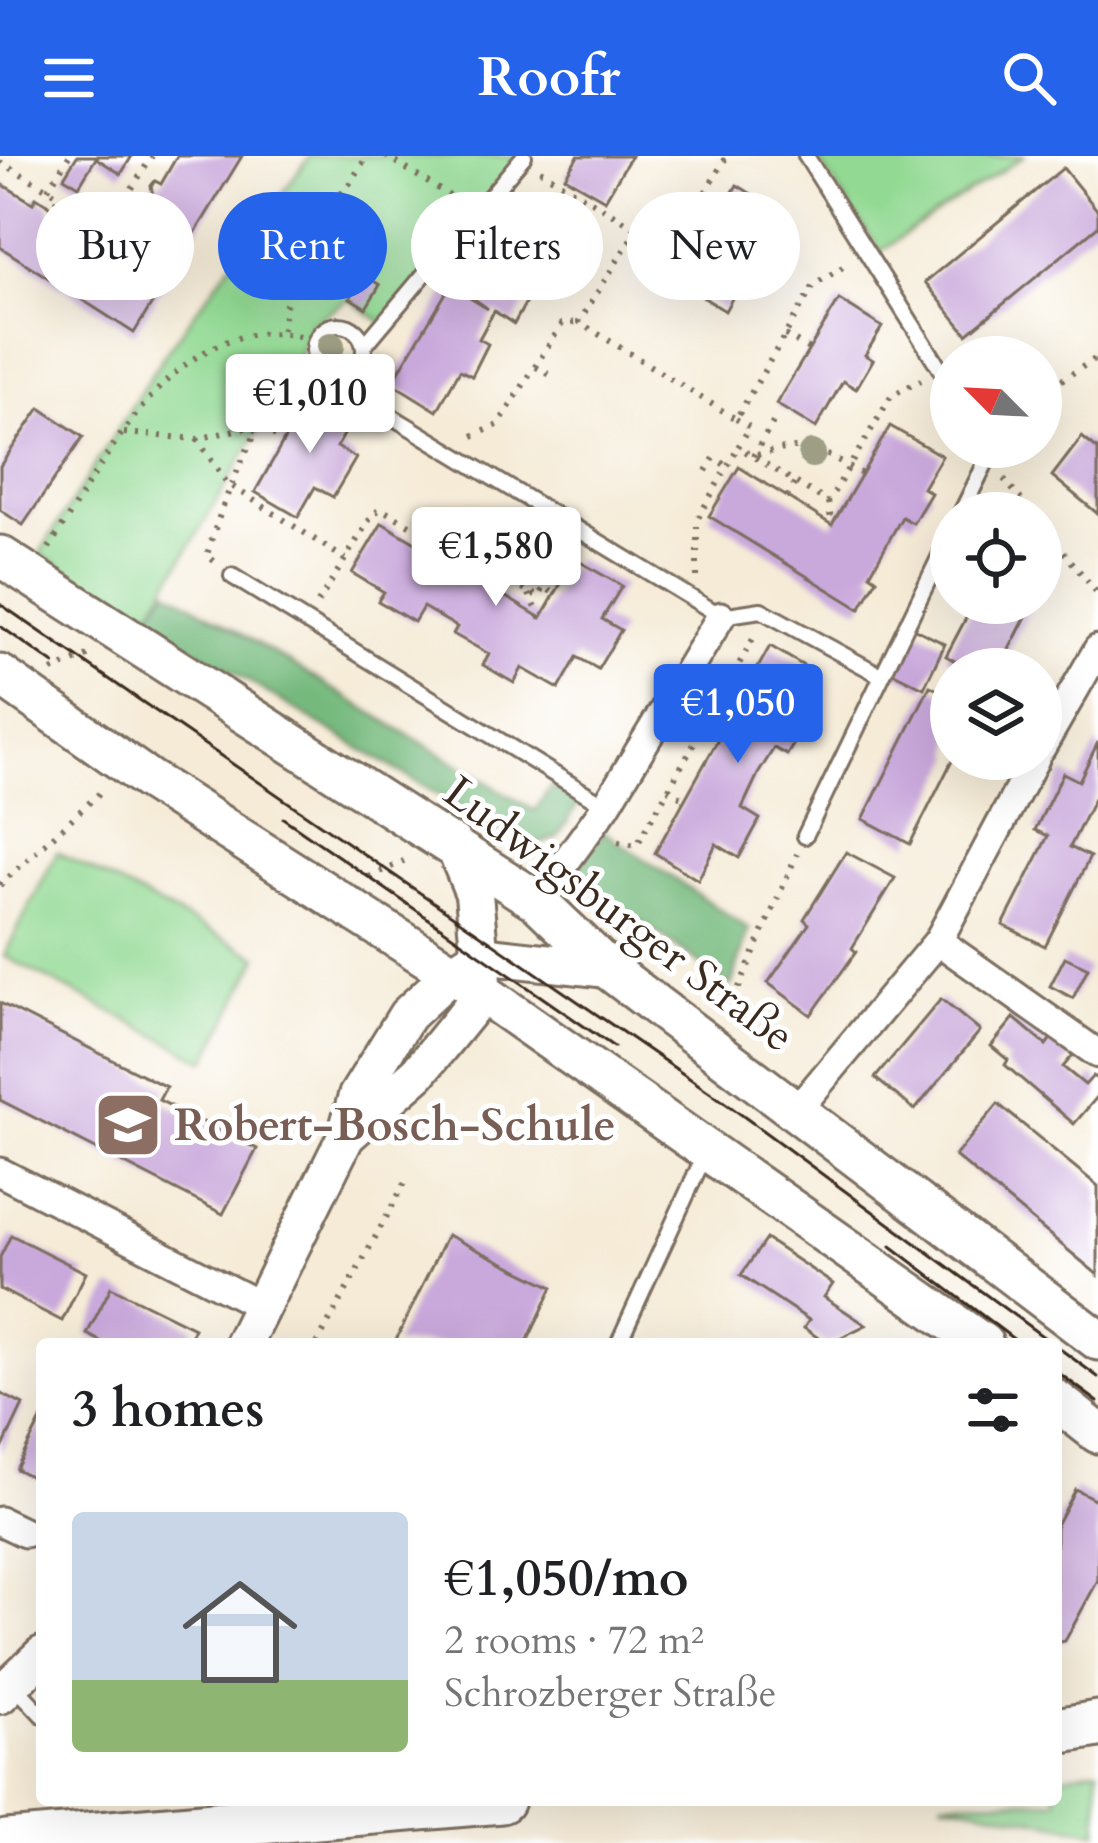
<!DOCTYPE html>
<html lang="en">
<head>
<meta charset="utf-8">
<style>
  :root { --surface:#fff; --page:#f6f6f6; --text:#202124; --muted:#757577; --line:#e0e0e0; --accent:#2563eb }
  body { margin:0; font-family:Cardo,serif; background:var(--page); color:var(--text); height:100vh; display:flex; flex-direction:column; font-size:45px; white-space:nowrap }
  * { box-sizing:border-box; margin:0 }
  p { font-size:39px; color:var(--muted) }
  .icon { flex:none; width:66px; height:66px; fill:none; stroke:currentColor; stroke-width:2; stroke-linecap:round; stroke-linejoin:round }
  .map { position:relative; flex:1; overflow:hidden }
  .side { position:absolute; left:36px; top:1182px; width:1026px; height:468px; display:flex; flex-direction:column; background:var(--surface); border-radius:12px; box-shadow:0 12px 48px #0002 }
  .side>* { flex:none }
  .hud { position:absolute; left:36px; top:36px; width:1026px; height:108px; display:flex; gap:24px }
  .needle { width:78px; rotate:294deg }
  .buttons { position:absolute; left:930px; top:180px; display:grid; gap:24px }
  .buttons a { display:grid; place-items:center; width:132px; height:132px; border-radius:50%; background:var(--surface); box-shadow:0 12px 48px #0002; font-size:60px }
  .price { position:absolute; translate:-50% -102px; padding:0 27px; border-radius:12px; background:#fff; color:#222; font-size:39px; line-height:78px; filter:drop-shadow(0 3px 6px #0008) }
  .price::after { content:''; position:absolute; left:50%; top:72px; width:36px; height:27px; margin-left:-18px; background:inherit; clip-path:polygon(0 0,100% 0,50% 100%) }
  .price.active { background:var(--accent); color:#fff }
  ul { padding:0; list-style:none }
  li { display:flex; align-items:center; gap:36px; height:300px; padding:0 36px }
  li+li { border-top:3px solid var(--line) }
  li span { display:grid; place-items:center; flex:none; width:336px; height:240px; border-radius:12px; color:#555 }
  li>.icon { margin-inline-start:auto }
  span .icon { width:144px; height:144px; fill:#fffc; stroke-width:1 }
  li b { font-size:51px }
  h2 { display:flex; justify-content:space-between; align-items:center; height:144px; padding:0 36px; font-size:51px }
  .pill { padding:0 42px; border-radius:54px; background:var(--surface); box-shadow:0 12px 48px #0002; font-size:42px; line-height:108px }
  .pill.active { background:var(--accent); color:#fff }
  header { display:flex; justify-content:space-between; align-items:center; height:156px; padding:0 36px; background:var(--accent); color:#fff; font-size:54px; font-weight:700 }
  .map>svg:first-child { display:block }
  .green { fill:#92d993; stroke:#668258; stroke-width:3 }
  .forest { fill:#75b97d; stroke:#58724e; stroke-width:3 }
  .building { fill:#c9a8db }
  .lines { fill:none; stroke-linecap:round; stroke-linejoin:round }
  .service-casing { stroke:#7c6e5f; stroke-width:20 }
  .minor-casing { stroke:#7c6e5f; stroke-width:33 }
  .tertiary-casing { stroke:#7c6e5f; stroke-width:42 }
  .secondary-casing { stroke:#7c6e5f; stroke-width:45 }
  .trunk-casing { stroke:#7c6e5f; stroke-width:51 }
  .path { stroke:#7c6e5f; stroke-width:6; stroke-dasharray:3 9; stroke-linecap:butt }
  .service { stroke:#fff; stroke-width:14 }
  .minor { stroke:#fff; stroke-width:27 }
  .tertiary { stroke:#fff; stroke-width:36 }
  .secondary { stroke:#fff; stroke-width:39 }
  .trunk { stroke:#fff; stroke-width:45 }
  .tram { stroke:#3b2a1e; stroke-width:3 }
  .tree { fill:#9d9e84 }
  .labels { text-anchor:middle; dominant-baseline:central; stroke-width:10; stroke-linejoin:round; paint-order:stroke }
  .street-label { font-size:45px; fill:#3b2a1e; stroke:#fff }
  .education-label { font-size:45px; font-weight:bold; fill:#785e54; stroke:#fff; text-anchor:start }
</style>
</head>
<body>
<header><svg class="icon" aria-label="menu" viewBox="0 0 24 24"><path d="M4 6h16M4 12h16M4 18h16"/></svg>Roofr<svg class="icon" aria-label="search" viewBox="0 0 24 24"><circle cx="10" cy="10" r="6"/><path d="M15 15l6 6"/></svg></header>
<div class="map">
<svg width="1098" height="1687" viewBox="0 0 1098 1687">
  <rect width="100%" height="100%" fill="#fff"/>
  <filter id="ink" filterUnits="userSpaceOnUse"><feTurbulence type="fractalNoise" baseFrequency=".00833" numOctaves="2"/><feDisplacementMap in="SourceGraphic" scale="24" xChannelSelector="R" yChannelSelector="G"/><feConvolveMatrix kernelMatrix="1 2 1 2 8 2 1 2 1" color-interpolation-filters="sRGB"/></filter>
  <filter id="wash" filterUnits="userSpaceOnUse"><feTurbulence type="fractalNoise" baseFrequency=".004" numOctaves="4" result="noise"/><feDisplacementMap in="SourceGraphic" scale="48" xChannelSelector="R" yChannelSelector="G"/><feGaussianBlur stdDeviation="2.7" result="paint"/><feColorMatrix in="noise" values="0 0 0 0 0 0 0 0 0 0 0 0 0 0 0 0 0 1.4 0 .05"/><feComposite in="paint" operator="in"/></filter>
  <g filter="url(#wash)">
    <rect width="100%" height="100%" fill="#f5ebd7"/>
    <g class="green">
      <path d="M310,0H527L393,174L348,143L310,168L294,215L146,464L40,397L166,196Z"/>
      <path d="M815,0H1024L880,95Z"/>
      <path d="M57,696L259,801L206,905L4,800Z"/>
      <path d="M1098,1612V1676L942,1645L1056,1644V1621Z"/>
    </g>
    <g class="forest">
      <path d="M167,433L535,655L551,630L579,647L557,682L527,692L146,464Z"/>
      <path d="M604,676L749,773L731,830L575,718Z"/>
    </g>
    <g id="blocks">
      <g class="building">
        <path d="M77,0H132L121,18L96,2L79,30L64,21Z"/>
        <path d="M177,0H242L134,177L0,91V27L33,47L36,41L50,50V56L111,93L134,70L153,39L151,30L155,25L161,28Z"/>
        <path d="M578,0H631L605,44L565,21Z"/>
        <path d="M1063,12L1098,55V70L967,178L925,126Z"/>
        <path d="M737,29L781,56L767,82L776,87L759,119L748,113L725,155L679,126Z"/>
        <path d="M527,42L571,69L557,96L565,101L549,132L537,126L514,168L494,155L479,183L488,188L472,220L460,214L437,255L392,227L450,130L488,153L469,139Z"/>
        <path d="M364,119L380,129L366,152L350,142Z"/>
        <path d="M839,144L882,171L865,199L873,204L856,233L843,225L816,272L776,248Z"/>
        <path d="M313,233L356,257L337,291L356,302L333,341L315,331L298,361L255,336Z"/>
        <path d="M40,252L83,281L23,369L0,354V310Z"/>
        <path d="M890,270L942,300L923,332L931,337L913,367L902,361L870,418L877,423L860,453L709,360L739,311L832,369Z"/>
        <path d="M1082,281L1098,294V358L1052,320Z"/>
        <path d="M382,367L541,462L575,403L622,430L602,463L621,474L598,513L577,501L559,533L522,512L514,527L483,509L489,498L453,478L457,471L423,451L414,466L378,445L384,436L352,417Z"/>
        <path d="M974,447H1033L999,513H969L946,500Z"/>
        <path d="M913,472L945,488L924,532L892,516Z"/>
        <path d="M770,490L814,516L794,550L810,560L787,599L774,592L758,618L742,652L760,663L739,702L716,688L698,724L655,697Z"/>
        <path d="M930,530L951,541L953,603L910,688L863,663Z"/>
        <path d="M1098,586V635L1070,691L1090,701L1045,790L1003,769L1048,680L1035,674L1063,617L1079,625Z"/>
        <path d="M846,696L895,722L852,792L856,796L811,859L768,827L809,768L804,763Z"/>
        <path d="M1065,801L1088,812L1073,842L1050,830Z"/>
        <path d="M941,843L980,875L915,954L875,922Z"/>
        <path d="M0,847L166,931L159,944L257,993L223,1058L0,944Z"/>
        <path d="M1014,862L1046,889L1052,881L1073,899L1063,911L1085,929L1093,920L1098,924V940L1074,968L1005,909L1008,904L991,890Z"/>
        <path d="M998,948L1098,1030V1119L955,1000Z"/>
        <path d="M11,1079L86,1117L62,1165L0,1133V1101Z"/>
        <path d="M447,1079L553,1131L526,1188H394Z"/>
        <path d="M766,1083L833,1128L824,1141L866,1169L827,1188L804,1172L809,1164L741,1119Z"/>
        <path d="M111,1131L194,1172L186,1188H106L87,1178Z"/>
        <path d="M0,1237L23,1249L0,1297Z"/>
        <path d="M42,1262V1326L16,1313Z"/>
        <path d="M1075,1333L1098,1345V1424L1065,1485L1056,1487V1369Z"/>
      </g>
    </g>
  </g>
  <g filter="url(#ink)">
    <use href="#blocks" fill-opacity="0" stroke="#7c6e5f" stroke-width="3"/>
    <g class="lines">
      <g class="service-casing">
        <g id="service">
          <path d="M806,0L951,230"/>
          <circle cx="339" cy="194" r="25"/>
          <path d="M364,190L524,0"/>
          <path d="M352,216L363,243L721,460L761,454L880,519"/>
          <path d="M961,357L987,304L985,291"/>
          <path d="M232,420L606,650"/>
          <path d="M805,680L951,377"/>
          <path d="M618,1188L706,996"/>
          <path d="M13,1528L42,1559"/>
        </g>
      </g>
      <g class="minor-casing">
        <g id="minor">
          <path d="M1041,592L1098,493"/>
          <path d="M537,745L606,650L721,460"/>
          <path d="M938,785L1098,898"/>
          <path d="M797,954L938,785L1035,603"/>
          <path d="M0,1016L261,1150"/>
          <path d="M0,1365L25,1377"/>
        </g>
      </g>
      <g class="tertiary-casing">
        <g id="tertiary">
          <path d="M346,980L418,917L483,837L474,738L453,687"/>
          <path d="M243,1188L346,980L357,940L407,859L452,817L480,799L608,813"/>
          <path d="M0,1539L42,1499"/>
        </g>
      </g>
      <g class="secondary-casing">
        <g id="secondary">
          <path d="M0,400L537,745L608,813L1098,1184"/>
          <path d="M0,519L149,624L483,837L983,1188"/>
          <path d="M1056,1244L1098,1277"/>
        </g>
      </g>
      <g class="trunk-casing">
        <g id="trunk">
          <path d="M1056,1575L1098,1568"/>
          <path d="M7,1687L501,1644"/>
        </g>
      </g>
      <g class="path">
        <path d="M386,0L459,46"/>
        <path d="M0,6L110,68L152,0"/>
        <path d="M540,14L637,73L687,67L707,79"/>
        <path d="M48,33L69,0"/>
        <path d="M50,56L60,40"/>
        <path d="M687,67L727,0"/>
        <path d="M110,68L113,92"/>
        <path d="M637,73L579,166L736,263L814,129L849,107"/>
        <path d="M282,174L294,87L350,27L367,0"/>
        <path d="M785,179L809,193"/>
        <path d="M536,211L554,221"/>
        <path d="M1041,237L1098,201"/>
        <path d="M736,263L750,271L738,291L828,346L892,239L921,224"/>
        <path d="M263,272L284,285"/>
        <path d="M124,277L197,283L249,271L260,276"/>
        <path d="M473,280L498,269L562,168L579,166"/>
        <path d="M197,283L227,327L345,403"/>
        <path d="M757,299C810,285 816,292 862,318"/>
        <path d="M753,300L774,265"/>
        <path d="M706,315L714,302L727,310"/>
        <path d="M1004,323L1032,357"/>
        <path d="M787,341L796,325"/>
        <path d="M828,346L832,369"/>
        <path d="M1041,368L1098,438"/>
        <path d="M49,392C109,299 180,143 315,184"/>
        <path d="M433,398L441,383"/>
        <path d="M214,405L207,399C223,342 264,236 316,206"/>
        <path d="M484,408L512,357"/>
        <path d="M697,421V364L738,291"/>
        <path d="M529,438L541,462"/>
        <path d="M318,447L373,358L381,353L539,441L544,431L555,438"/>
        <path d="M52,515L90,499"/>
        <path d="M726,533L741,541"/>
        <path d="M668,633L684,642"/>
        <path d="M618,686L637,689L757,476"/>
        <path d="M369,721L404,705"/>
        <path d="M0,729L103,634"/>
        <path d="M734,843L797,698"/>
        <path d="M317,1188L406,1025"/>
      </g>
      <use href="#service" class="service"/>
      <use href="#minor" class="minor"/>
      <use href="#tertiary" class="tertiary"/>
      <use href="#secondary" class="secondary"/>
      <use href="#trunk" class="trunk"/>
      <g class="tram">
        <path d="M0,448L724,946L1053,1188"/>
        <path d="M0,470L54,508"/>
        <path d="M283,662L614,891"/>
        <path d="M891,1090L1020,1188"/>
        <path d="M1056,1190L1098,1221"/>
        <path d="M1056,1215L1098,1246"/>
      </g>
    </g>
    <g class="tree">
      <circle cx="331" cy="190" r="14"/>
      <circle cx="812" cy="298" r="14"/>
    </g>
  </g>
  <defs>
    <g id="school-square" transform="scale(3.45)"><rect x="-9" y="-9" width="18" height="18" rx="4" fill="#8d6e63" stroke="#fff"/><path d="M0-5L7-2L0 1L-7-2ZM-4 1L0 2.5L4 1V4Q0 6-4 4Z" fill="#fff"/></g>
  </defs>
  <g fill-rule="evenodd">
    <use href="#school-square" x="128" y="969"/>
  </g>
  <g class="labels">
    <g class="street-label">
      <text transform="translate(619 758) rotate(37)">Ludwigsburger Straße</text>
    </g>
    <g class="education-label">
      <text x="174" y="969">Robert-Bosch-Schule</text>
    </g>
  </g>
</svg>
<div class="buttons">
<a><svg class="needle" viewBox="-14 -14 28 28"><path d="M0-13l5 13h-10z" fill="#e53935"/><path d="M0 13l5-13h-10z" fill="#757577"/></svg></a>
<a><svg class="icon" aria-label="locate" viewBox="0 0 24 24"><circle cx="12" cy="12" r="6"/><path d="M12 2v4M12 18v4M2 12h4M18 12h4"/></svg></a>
<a><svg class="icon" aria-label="layers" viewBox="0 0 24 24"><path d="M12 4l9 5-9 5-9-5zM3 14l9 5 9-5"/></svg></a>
</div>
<b class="price" style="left:310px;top:300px">€1,010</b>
<b class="price" style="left:496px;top:453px">€1,580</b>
<b class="price active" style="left:738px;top:610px">€1,050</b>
<div class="hud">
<a class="pill">Buy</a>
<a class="pill active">Rent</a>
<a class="pill">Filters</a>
<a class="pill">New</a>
</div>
<section class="side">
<h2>3 homes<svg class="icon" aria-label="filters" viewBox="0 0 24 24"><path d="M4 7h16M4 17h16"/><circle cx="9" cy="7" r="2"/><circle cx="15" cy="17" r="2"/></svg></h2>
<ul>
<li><span style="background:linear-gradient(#c9d6e8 70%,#8fb573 0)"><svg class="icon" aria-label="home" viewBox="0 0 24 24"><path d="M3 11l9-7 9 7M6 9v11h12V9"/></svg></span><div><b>€1,050/mo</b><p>2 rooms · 72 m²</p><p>Schrozberger Straße</p></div></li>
</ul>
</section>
</div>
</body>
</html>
